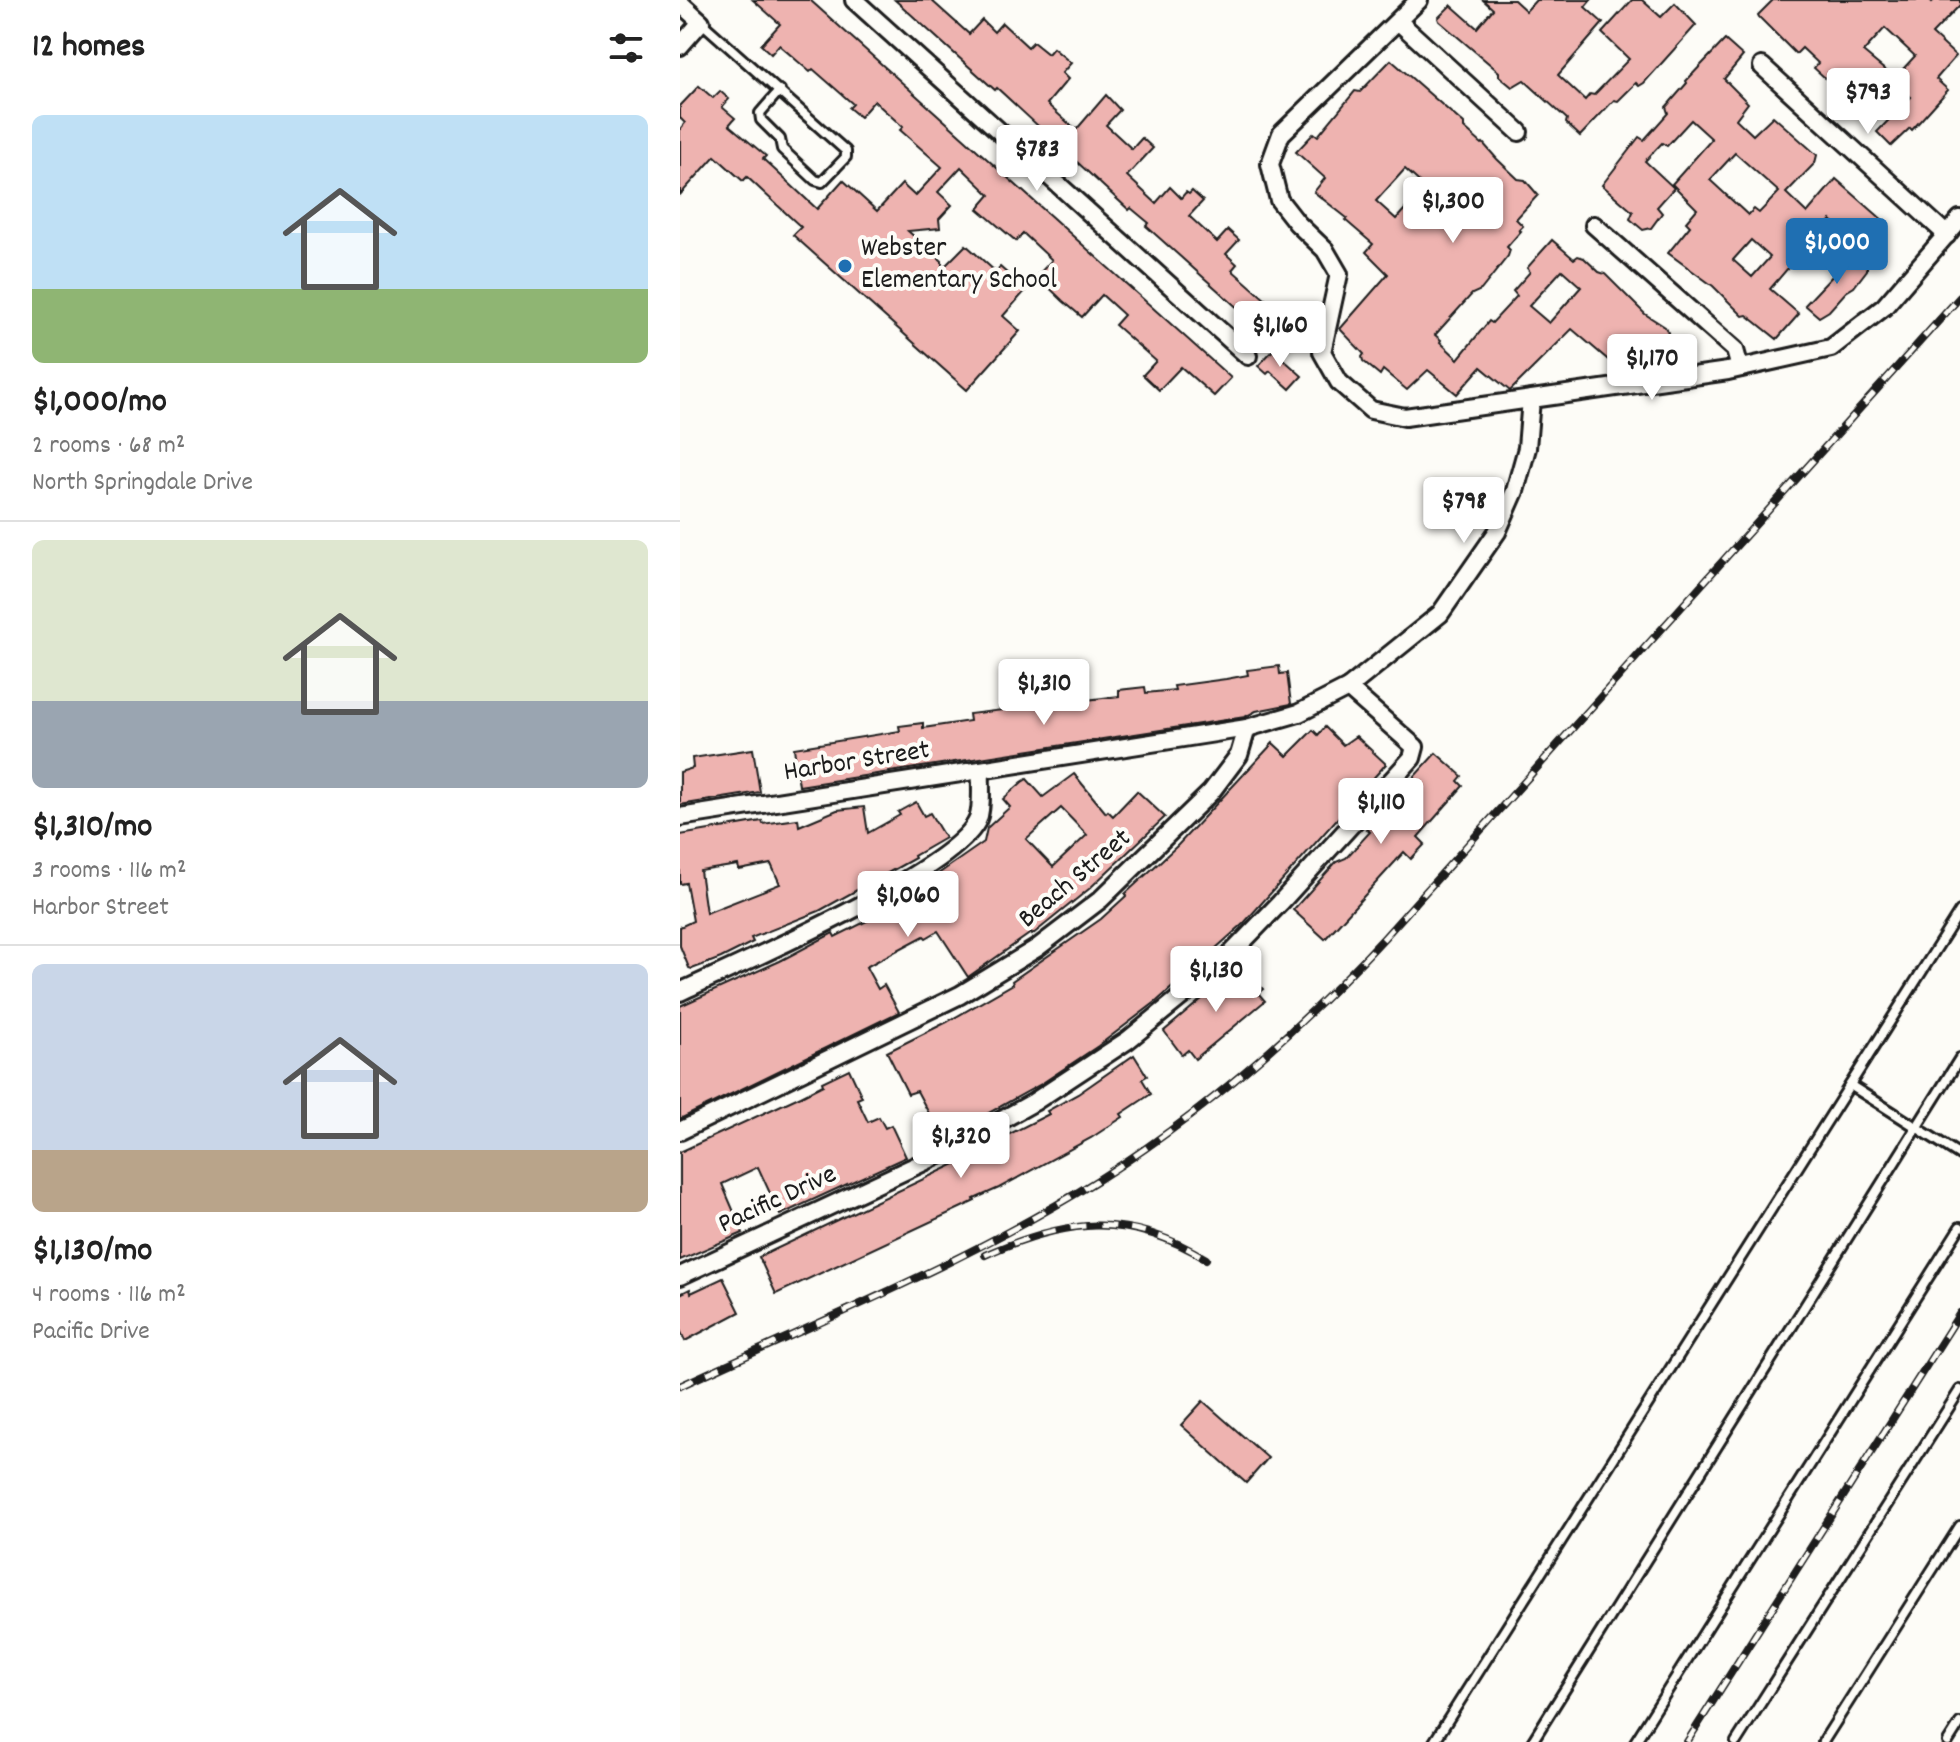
<!DOCTYPE html>
<html lang="en">
<head>
<meta charset="utf-8">
<style>
  :root { --surface:#fff; --page:#f6f6f6; --text:#222; --muted:#767676; --line:#e0e0e0; --accent:#1f6fb2 }
  body { margin:0; font-family:Dekko,sans-serif; background:var(--page); color:var(--text); height:100vh; display:flex; flex-direction:column; font-size:30px; white-space:nowrap }
  * { box-sizing:border-box; margin:0 }
  p { font-size:26px; color:var(--muted) }
  .icon { flex:none; width:44px; height:44px; fill:none; stroke:currentColor; stroke-width:2; stroke-linecap:round; stroke-linejoin:round }
  .map { position:relative; flex:1; overflow:hidden }
  .sheet { display:flex; flex-direction:column; background:var(--surface); width:680px }
  .sheet>* { flex:none }
  .price { position:absolute; translate:-50% -68px; padding:0 18px; border-radius:8px; background:#fff; color:#222; font-size:26px; line-height:52px; filter:drop-shadow(0 2px 4px #0008) }
  .price::after { content:''; position:absolute; left:50%; top:48px; width:24px; height:18px; margin-left:-12px; background:inherit; clip-path:polygon(0 0,100% 0,50% 100%) }
  .price.current { background:var(--accent); color:#fff }
  ul { padding:0; list-style:none }
  li { display:grid; align-content:center; gap:16px; height:424px; padding:0 32px }
  li+li { border-top:2px solid var(--line) }
  li span { display:grid; place-items:center; height:248px; border-radius:12px; color:#555 }
  li>.icon { margin-inline-start:auto }
  span .icon { width:144px; height:144px; fill:#fffc; stroke-width:1 }
  li b { font-size:34px }
  h2 { display:flex; justify-content:space-between; align-items:center; height:96px; padding:0 32px; font-size:34px }
  main { display:flex; flex:1; min-height:0 }
  .map>svg:first-child { display:block }
  .building { fill:#eeb3b0; stroke:#1c1c1c; stroke-width:2; fill-rule:evenodd }
  .lines { fill:none; stroke-linecap:round; stroke-linejoin:round }
  .lane-casing { stroke:#1c1c1c; stroke-width:14 }
  .street-casing { stroke:#1c1c1c; stroke-width:22 }
  .lane { stroke:#fdfcf7; stroke-width:8 }
  .street { stroke:#fdfcf7; stroke-width:16 }
  .rail-casing { stroke:#1c1c1c; stroke-width:8 }
  .rail { stroke:#fdfcf7; stroke-width:5; stroke-dasharray:15; stroke-linecap:butt }
  .poi-dot { fill:#1f6fb2; stroke:#fdfcf7; stroke-width:3 }
  .labels { text-anchor:middle; dominant-baseline:central; stroke-width:8; stroke-linejoin:round; paint-order:stroke }
  .poi-label { font-size:28px; fill:#1c1c1c; stroke:#fdfcf7; text-anchor:start }
  .street-label { font-size:28px; fill:#1c1c1c; stroke:#fdfcf7 }
</style>
</head>
<body>
<main>
<section class="sheet">
<h2>12 homes<svg class="icon" aria-label="filters" viewBox="0 0 24 24"><path d="M4 7h16M4 17h16"/><circle cx="9" cy="7" r="2"/><circle cx="15" cy="17" r="2"/></svg></h2>
<ul>
<li><span style="background:linear-gradient(#bfe0f5 70%,#8fb573 0)"><svg class="icon" aria-label="home" viewBox="0 0 24 24"><path d="M3 11l9-7 9 7M6 9v11h12V9"/></svg></span><div><b>$1,000/mo</b><p>2 rooms · 68 m²</p><p>North Springdale Drive</p></div></li>
<li><span style="background:linear-gradient(#dfe7d0 65%,#9aa5b1 0)"><svg class="icon" aria-label="home" viewBox="0 0 24 24"><path d="M3 11l9-7 9 7M6 9v11h12V9"/></svg></span><div><b>$1,310/mo</b><p>3 rooms · 116 m²</p><p>Harbor Street</p></div></li>
<li><span style="background:linear-gradient(#c9d6e8 75%,#b9a48a 0)"><svg class="icon" aria-label="home" viewBox="0 0 24 24"><path d="M3 11l9-7 9 7M6 9v11h12V9"/></svg></span><div><b>$1,130/mo</b><p>4 rooms · 116 m²</p><p>Pacific Drive</p></div></li>
</ul>
</section>
<div class="map">
<svg width="1280" height="1742" viewBox="0 0 1280 1742">
  <rect width="100%" height="100%" fill="#fdfcf7"/>
  <filter id="ink" filterUnits="userSpaceOnUse"><feTurbulence type="fractalNoise" baseFrequency=".0125" numOctaves="2"/><feDisplacementMap in="SourceGraphic" scale="16" xChannelSelector="R" yChannelSelector="G"/><feConvolveMatrix kernelMatrix="1 2 1 2 8 2 1 2 1" color-interpolation-filters="sRGB"/></filter>
  <g filter="url(#ink)">
    <g class="building">
      <path d="M73,0H130L551,378L534,396L501,367L479,390L463,375L476,361L435,325L444,315L422,295L402,317L383,301L357,276L372,260L343,233L336,241L298,209L310,195L281,167L258,192L272,205L259,219L260,228L228,231L262,261V269L286,245L316,272L320,267L346,290L323,316L340,331L287,390L113,235L121,227L67,177L63,181L35,156L0,195V129L5,123L0,118V106L19,86L33,98L40,91L49,99L42,107L55,118L49,125L86,156L83,159L137,209L163,180L197,211L222,184L235,196L262,167L220,130L223,127L194,101L180,117L169,108L173,104L133,69L130,72L99,45L91,54L81,45L100,24Z"/>
      <path d="M215,0H251L289,34L302,20L314,32L322,23L348,47L353,42L368,54L373,48L391,63L382,73L388,79L367,104L396,130L426,95L440,110L426,125L452,149L462,138L473,148L447,176L476,203L490,187L501,198L506,192L509,194L512,191L523,201L509,216L537,242L548,230L559,240L546,254L557,264L552,270L596,309L601,304L611,312L589,336L466,226L469,223L451,208L449,210L317,88L315,90Z"/>
      <path d="M803,0H834L846,11L856,0H911L905,7L923,23L878,75L905,100L910,94L914,95L949,59L922,33L952,0H962L981,17L995,3L1016,25L964,83L959,86L956,83L938,101L934,100L900,136L886,123L887,119L844,80L832,87L819,76V72L759,21L758,18L771,5L797,28L813,9Z"/>
      <path d="M1093,0H1250L1252,2L1254,0H1280V5L1252,34L1276,56L1256,79L1268,90L1232,130L1230,128L1211,146L1197,132L1231,97L1212,81L1235,56L1205,28L1183,52L1212,76L1183,112L1176,115L1163,103L1166,97L1134,68L1138,63L1122,48L1116,54L1079,17L1078,15Z"/>
      <path d="M1045,40L1063,56L1044,79L1068,103L1056,119L1073,135L1093,116L1137,155L1135,163L1106,193L1127,213L1156,179L1204,221L1180,247L1151,220L1137,234L1090,289L1119,314L1097,339L1067,315L1063,316L1033,286L988,253L1010,226L1006,222L1017,209L992,184L1032,139L1011,120L987,146L982,143L965,161L994,188L977,207L982,213L971,228L963,230L950,219L953,212L922,185L959,137L964,140L988,113L986,107L1007,83L1006,81ZM1055,153L1099,192L1079,213L1074,209L1068,215L1030,180ZM1071,240L1090,257L1072,277L1053,260Z"/>
      <path d="M711,60L784,124V128L802,144L803,143L817,159L838,179L845,180L858,195L836,219L843,226L839,230L841,231L827,247L830,250L828,256L801,290L792,294L755,335L761,340L760,342L778,359L809,321L812,323L837,296L833,291L850,272L847,268L872,240L894,259L898,256L904,258L919,272L925,274L965,314L985,327L990,336L979,349L967,341L940,370L892,329L830,391L801,367L777,394L748,370L727,390L703,370L700,375L683,361L682,357L684,354L660,329L708,274L686,252L693,244L665,220L667,218L634,192L645,178L616,152L634,133L638,136L675,91L680,92ZM725,169L745,187L716,219L696,201ZM882,270L901,287L869,323L849,306Z"/>
      <path d="M1173,254L1187,267V270L1174,287L1166,292L1149,311L1139,317L1125,305Z"/>
      <path d="M593,350L622,376L610,389L590,371L587,374L578,366Z"/>
      <path d="M599,666L600,674L607,673L611,704L576,711L565,717L119,786L114,748L220,731L219,726L243,723V728L290,721L289,714L439,696V690L465,687L466,693L495,690L494,686L546,679L568,675L567,670Z"/>
      <path d="M645,727L663,745L676,736L706,764L564,923L477,1001L418,1046L361,1084L269,1135L268,1132L261,1136L237,1091L228,1094L207,1052L267,1022L333,984L332,981L421,919L446,896L445,894L498,845L593,743L607,756L633,730L638,735Z"/>
      <path d="M73,749L80,792L0,805V772L13,768L12,758Z"/>
      <path d="M756,753L782,776L778,781L783,786L738,837L745,844L731,859L724,852L645,939L613,910L656,862L666,858L690,832L686,829Z"/>
      <path d="M394,774L426,813L428,811L433,816L457,791L485,817L409,889L352,935L351,933L288,977L258,931L246,938L244,936L186,967L198,989L204,985L219,1012L0,1119V1006L100,961L153,933L155,937L191,919L190,916L251,879L304,842L307,828L330,807L323,799L342,782L347,779L363,797ZM381,808L407,835L373,867L346,839Z"/>
      <path d="M236,802L244,816L250,813L265,838L234,856L235,858L139,911L71,938L73,942L41,958L12,969L9,968L0,946V927L13,921L6,883L0,884V835L82,821L83,824L118,819L119,826L157,810L184,807L188,833L220,815L218,812ZM91,864L100,884L26,913L20,871L58,865L59,870Z"/>
      <path d="M562,965L583,989L578,993L585,1001L515,1059L508,1050L502,1055L484,1031Z"/>
      <path d="M454,1055L467,1076L462,1079L471,1094L441,1114L443,1117L411,1138L319,1188L294,1199L295,1201L96,1294L79,1257L307,1149L306,1146L369,1114L367,1111L398,1094Z"/>
      <path d="M169,1069L182,1097L177,1099L188,1122L199,1117L205,1128L211,1125L226,1157L100,1215L78,1167L42,1184L63,1233L0,1260V1152L121,1096L143,1085L142,1082Z"/>
      <path d="M43,1278L60,1312L5,1341L0,1330V1294L10,1289L11,1293Z"/>
      <path d="M523,1401L588,1458L566,1483L501,1425Z"/>
    </g>
    <g class="lines">
      <g class="lane-casing">
        <g id="lane">
          <path d="M21,22L166,151V157L142,182L135,180L102,149L100,139L81,120L80,113L100,90"/>
          <path d="M1170,1085L1280,1155"/>
          <path d="M754,1742L1280,911"/>
          <path d="M852,1742L1280,1058"/>
          <path d="M955,1742L1280,1227"/>
          <path d="M1056,1742L1280,1390"/>
          <path d="M1143,1742L1280,1526"/>
          <path d="M1268,1742L1280,1723"/>
        </g>
      </g>
      <g class="street-casing">
        <g id="street">
          <path d="M174,0L568,356"/>
          <path d="M739,0L601,134L590,164L599,200L617,223L645,250L659,274L642,352L659,382L691,410L725,417L1048,371L1151,348L1204,307L1280,219"/>
          <path d="M0,3L21,22L0,46"/>
          <path d="M718,21L839,132"/>
          <path d="M1082,66L1267,235"/>
          <path d="M914,225L1055,350L1060,368"/>
          <path d="M0,817L567,728L619,713L668,688L760,614L817,532L835,491L847,448L851,399"/>
          <path d="M0,992C57,965 277,871 298,819C303,806 300,784 301,770"/>
          <path d="M0,1131L280,995L357,948L420,900L531,792L559,755L567,728"/>
          <path d="M0,1276L261,1154L354,1102L448,1040L539,966L600,903L732,758L735,747L668,688"/>
        </g>
      </g>
      <use href="#lane" class="lane"/>
      <use href="#street" class="street"/>
      <g class="rail-casing">
        <g id="rail">
          <path d="M305,1255C386,1219 448,1211 526,1259"/>
          <path d="M0,1386C140,1321 287,1262 418,1180C524,1113 619,1030 704,938L1280,297"/>
          <path d="M1007,1742L1280,1313"/>
        </g>
      </g>
      <use href="#rail" class="rail"/>
    </g>
  </g>
  <circle class="poi-dot" cx="165" cy="266" r="8"/>
  <g class="labels">
    <g class="poi-label">
      <text x="181" y="250">Webster<tspan x="181" dy="32">Elementary School</tspan></text>
    </g>
    <g class="street-label">
      <text transform="translate(177 763) rotate(-9)">Harbor Street</text>
      <text transform="translate(396 880) rotate(-40)">Beach Street</text>
      <text transform="translate(98 1201) rotate(-25)">Pacific Drive</text>
    </g>
  </g>
</svg>
<b class="price" style="left:1188px;top:136px">$793</b>
<b class="price" style="left:357px;top:193px">$783</b>
<b class="price" style="left:773px;top:245px">$1,300</b>
<b class="price current" style="left:1157px;top:286px">$1,000</b>
<b class="price" style="left:600px;top:369px">$1,160</b>
<b class="price" style="left:972px;top:402px">$1,170</b>
<b class="price" style="left:784px;top:545px">$798</b>
<b class="price" style="left:364px;top:727px">$1,310</b>
<b class="price" style="left:701px;top:846px">$1,110</b>
<b class="price" style="left:228px;top:939px">$1,060</b>
<b class="price" style="left:536px;top:1014px">$1,130</b>
<b class="price" style="left:281px;top:1180px">$1,320</b>
</div>
</main>
</body>
</html>
